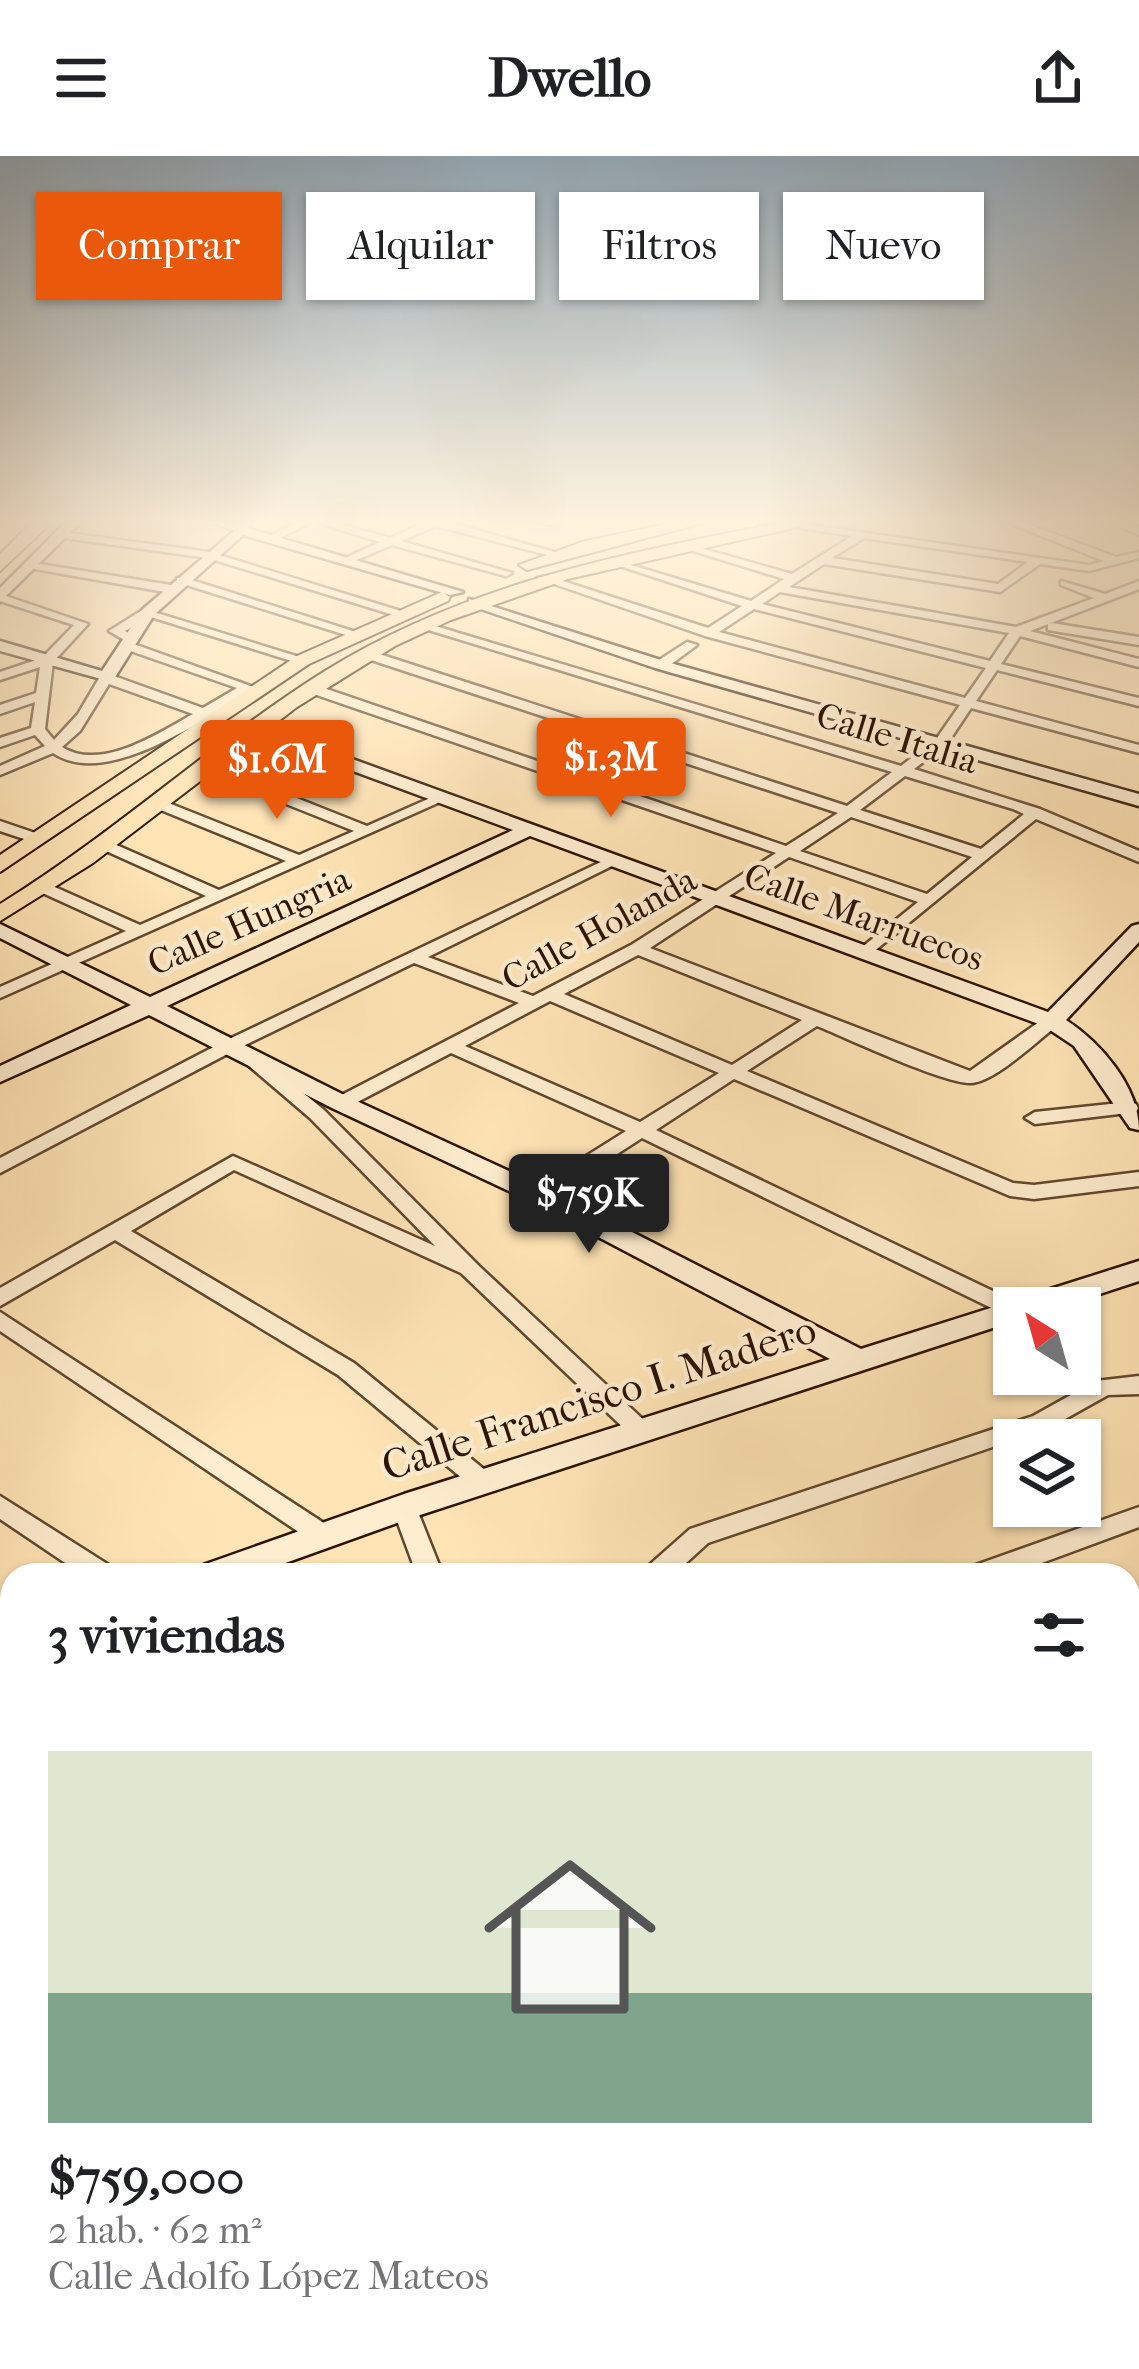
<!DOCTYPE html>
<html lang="es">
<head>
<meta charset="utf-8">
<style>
  :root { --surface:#fff; --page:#f6f6f6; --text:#202124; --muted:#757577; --accent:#ea580c }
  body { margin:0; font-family:"IM FELL French Canon",serif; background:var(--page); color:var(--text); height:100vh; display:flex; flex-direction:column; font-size:45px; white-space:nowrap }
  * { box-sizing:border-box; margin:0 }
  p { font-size:39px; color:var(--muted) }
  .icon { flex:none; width:66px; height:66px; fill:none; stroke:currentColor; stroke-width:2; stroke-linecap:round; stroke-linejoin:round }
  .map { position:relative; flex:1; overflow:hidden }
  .side { position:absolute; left:0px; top:1407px; width:1140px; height:807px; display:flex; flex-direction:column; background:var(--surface); border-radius:36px 36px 0 0; box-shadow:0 3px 9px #0004 }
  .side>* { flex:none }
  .guide { position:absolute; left:36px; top:36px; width:1068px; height:108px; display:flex; gap:24px }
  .needle { width:78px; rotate:323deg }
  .fabs { position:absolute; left:993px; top:1131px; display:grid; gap:24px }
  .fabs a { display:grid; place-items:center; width:108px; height:108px; border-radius:0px; background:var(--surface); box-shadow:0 3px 9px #0004; font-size:60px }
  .price { position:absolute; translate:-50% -102px; padding:0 27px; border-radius:12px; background:var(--accent); color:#fff; font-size:39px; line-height:78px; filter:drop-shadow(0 3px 6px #0008) }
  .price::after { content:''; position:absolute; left:50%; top:72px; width:36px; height:27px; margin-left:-18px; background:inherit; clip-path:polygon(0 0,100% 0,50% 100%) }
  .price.current { background:#222; color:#fff }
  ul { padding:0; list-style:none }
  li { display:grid; align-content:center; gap:24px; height:636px; padding:0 48px }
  li span { display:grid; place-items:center; height:372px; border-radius:0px; color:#555 }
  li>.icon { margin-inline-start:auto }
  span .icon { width:216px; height:216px; fill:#fffc; stroke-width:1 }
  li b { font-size:51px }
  h2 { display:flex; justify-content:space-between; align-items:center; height:144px; padding:0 48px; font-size:51px }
  .pill { padding:0 42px; border-radius:0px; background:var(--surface); box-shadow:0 3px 9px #0004; font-size:42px; line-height:108px }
  .pill.current { background:var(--accent); color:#fff }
  header { display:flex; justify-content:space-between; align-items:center; height:156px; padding:0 48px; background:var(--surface); font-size:54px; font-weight:800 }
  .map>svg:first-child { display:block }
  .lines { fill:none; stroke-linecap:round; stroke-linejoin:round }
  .street-casing { stroke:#61462e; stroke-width:5 }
  .secondary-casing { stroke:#2c1201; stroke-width:5 }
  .primary-casing { stroke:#2c1201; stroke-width:4 }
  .highway-casing { stroke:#2c1201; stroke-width:4 }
  .street { fill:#ffedcf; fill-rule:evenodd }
  .secondary { fill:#ffedcf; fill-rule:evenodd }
  .primary { fill:#ffe4b5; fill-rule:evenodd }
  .highway { fill:#ffe4b5; fill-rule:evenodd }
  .labels { text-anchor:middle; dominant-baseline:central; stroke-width:9; stroke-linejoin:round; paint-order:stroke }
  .far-street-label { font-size:36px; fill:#2c1201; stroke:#ffedcf }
  .street-label { font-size:42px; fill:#2c1201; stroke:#ffedcf }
</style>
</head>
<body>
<header><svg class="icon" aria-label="menu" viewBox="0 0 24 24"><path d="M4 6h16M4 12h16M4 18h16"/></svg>Dwello<svg class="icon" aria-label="share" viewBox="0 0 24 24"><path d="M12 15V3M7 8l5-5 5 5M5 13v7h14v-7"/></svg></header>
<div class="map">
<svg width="1139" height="2213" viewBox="0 0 1139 2213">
  <rect width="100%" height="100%" fill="#ffe4b5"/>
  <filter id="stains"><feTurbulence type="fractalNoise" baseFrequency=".00167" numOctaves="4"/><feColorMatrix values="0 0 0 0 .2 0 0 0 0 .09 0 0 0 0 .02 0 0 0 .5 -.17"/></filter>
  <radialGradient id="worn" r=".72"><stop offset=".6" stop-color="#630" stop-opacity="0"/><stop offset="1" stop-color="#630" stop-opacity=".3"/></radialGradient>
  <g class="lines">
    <g class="street-casing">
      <g id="street">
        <path d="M214,367H253L240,377Z"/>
        <path d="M295,367H309L275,385L265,383Z"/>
        <path d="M318,367H337L390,382L423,367H452L561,398L555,401L436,370L401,385L512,417L506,420L392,389L347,408L341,405L343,403L380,386Z"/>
        <path d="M539,367H562L557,370Z"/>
        <path d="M797,367L1089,409L1104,405L1009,367H1025L1116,401L1139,396V402L1089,415L1040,408L1000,436L824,408L789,431L1016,471L1094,442L1061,429V425L1105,438L1139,425V433L1030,475L1139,503V511L1020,480L1001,508L1139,542V550L997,514L976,545L1139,589V597L971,552L947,588L914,613L1040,653L1139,695V706L1036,663L867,801L859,796L861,792L918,746L789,701L650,792L970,915L1046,861H1058V869C1038,884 995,926 971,927C944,928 847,882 817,870L747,915L1013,1027L1034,1029L1139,1016V1030L1034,1043L1010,1040L734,923L656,974L1022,1149L1023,1152H1014V1163L642,982L546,1044H532L529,1039L532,1034L626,975L451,897L348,951H334L332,947L334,943L519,847L414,807L237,893L0,1017V1002L225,885L607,703L612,701L620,706L428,801L533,840L631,789L776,697L305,535V529H315L786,690L838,657L362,501V495H370L847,650L892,616L422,472V466L901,610L937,582L960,549L705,480L537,422L547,420L708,472L742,450L611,407V403L751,445L784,423L680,391L686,388L792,418L852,380L801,372ZM864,382L1028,406L998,428L832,402ZM780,436L1009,477L990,505L762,448ZM754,453L986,512L965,542L719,476ZM905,620L1013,653L1024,658L981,693L860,654ZM851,661L972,701L927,738L800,695ZM638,799L802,864L732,909L564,838ZM550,845L719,917L640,966L465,890Z"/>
        <path d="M1111,367H1127L1139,372V379Z"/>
        <path d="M61,376L209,396L407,457L397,460L208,402L57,381L55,379Z"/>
        <path d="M33,407L171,429L177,433L171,437L29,412L27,410Z"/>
        <path d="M177,422H185L359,477L349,480L177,426Z"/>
        <path d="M0,438L88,468L53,506L45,573L54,584L78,558L101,519H111L203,552L237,532L122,492L120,489L126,485L109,475L144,453L309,504L298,507L151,461L125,475L137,483L131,487L259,533C208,557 110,635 53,597L0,619V610L45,590L35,579L0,591V582L31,572L35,546L0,558V549L36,537L40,511L0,524V516L42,502L74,469L0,445ZM109,528L193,558C159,577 101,616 62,591L80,575Z"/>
        <path d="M1052,467L1139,481V489L1048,474V468Z"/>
        <path d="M687,486L697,489L666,512H656V506Z"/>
        <path d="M201,608H211L367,670L437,639L449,642L0,842V831L126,775L36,734V728H48L140,769L206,740L95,690V684H105L219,734L286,705L151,650V644H161L299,699L354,675L201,614Z"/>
        <path d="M0,665L44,680L47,683L39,688L0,675Z"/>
        <path d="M255,900L261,902L324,954L479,1110L649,1269L653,1275L649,1281L641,1284L633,1281L461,1117L234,1014L131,1075L354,1207L491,1319L495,1326L491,1333L483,1336L475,1333L338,1219L115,1084L0,1150V1132L233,1000L435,1090L310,962L249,910L246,906L249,902Z"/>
        <path d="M1129,946L1136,948L1138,952L1136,956L1035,968L1025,962L1035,956Z"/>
        <path d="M0,1156L333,1373L336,1380L333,1387L324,1390L315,1387L0,1175Z"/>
        <path d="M1139,1220V1238L1108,1239L1049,1272L708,1387L673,1419H643L647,1411L690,1373L1033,1260L1096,1225Z"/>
        <path d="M0,1340L112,1411L116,1419H83L0,1363Z"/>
        <path d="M404,1341L413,1344L416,1351L443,1419H417L392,1351L395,1344Z"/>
        <path d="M1139,1351V1371L1009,1419H966L970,1411Z"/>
        <path d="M1139,1481V1505L1128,1509V1485Z"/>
        <path d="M12,1704V1735L0,1740V1710Z"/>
        <path d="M0,1776L12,1783V1857L0,1850Z"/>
        <path d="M1139,1812V1842L1128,1845V1815Z"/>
        <path d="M1139,1950V1982L1128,1985V1953Z"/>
        <path d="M69,2202H105L108,2213H72Z"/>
        <path d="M286,2202H351L346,2213H282Z"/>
      </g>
    </g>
    <g class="secondary-casing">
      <g id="secondary">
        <path d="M65,367H80L0,446V432Z"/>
        <path d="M240,370L463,436L450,439L243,379L154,459L112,526L0,495V485L102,515L143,453Z"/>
        <path d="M469,443L667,506L1139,638V650L655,512L469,449Z"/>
        <path d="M256,568L1048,856L1132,770L1139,768V786L1066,864C1101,887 1139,931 1139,974L1130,972L1074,890L1044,870L530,680L167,850L350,942L548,1033L861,1193L1139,1105V1125L1057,1152H1014V1165L411,1362L252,1419H198L203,1409L404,1338L830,1203L530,1045L332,952L149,859L0,926V910L131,849L0,782V768L150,841L513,674L250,577L247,573Z"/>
        <path d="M12,1476V1506L0,1510V1480Z"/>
      </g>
    </g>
    <g class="primary-casing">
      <g id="primary">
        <path d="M670,367H703L527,414L519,409L582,386Z"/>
        <path d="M781,367H816L568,423L451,464L395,490L297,551L93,707L0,765V748C114,678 212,586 325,515C463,429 623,397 781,367Z"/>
        <path d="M442,436L450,441L448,445L309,508L0,716V699L297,500Z"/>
      </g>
    </g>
    <g class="highway-casing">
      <path id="highway" d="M31,367H51L0,415V398Z"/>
    </g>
    <use href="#street" class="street"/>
    <use href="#secondary" class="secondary"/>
    <use href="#primary" class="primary"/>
    <use href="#highway" class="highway"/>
  </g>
  <linearGradient id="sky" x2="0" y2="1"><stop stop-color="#94abbb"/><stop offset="0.54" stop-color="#fff3de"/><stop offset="1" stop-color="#fff3de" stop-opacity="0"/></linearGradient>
  <rect width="1139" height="677" fill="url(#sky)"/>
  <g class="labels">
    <g class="far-street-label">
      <text transform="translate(897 582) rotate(17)">Calle Italia</text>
      <text transform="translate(864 761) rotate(20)">Calle Marruecos</text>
      <text transform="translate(249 765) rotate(-24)">Calle Hungria</text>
      <text transform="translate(599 773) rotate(-29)">Calle Holanda</text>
    </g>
    <g class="street-label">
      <text transform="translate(599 1242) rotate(-18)">Calle Francisco I. Madero</text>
    </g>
  </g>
  <rect width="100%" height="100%" filter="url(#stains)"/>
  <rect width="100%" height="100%" fill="url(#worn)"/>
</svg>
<div class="fabs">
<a><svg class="needle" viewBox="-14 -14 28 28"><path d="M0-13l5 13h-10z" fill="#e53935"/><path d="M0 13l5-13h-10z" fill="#757577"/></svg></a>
<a><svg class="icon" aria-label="layers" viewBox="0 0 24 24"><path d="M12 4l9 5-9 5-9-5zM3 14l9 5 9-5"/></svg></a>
</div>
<b class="price" style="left:611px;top:664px">$1.3M</b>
<b class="price" style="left:277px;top:666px">$1.6M</b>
<b class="price current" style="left:589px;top:1100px">$759K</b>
<div class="guide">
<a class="pill current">Comprar</a>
<a class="pill">Alquilar</a>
<a class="pill">Filtros</a>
<a class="pill">Nuevo</a>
</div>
<section class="side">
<h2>3 viviendas<svg class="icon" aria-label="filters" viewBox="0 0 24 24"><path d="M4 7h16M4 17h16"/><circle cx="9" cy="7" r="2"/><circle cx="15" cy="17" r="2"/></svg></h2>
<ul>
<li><span style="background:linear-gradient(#dfe7d0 65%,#7fa58c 0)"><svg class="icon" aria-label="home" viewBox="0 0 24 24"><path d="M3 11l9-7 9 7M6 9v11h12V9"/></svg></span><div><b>$759,000</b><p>2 hab. · 62 m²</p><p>Calle Adolfo López Mateos</p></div></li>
</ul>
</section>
</div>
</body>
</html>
